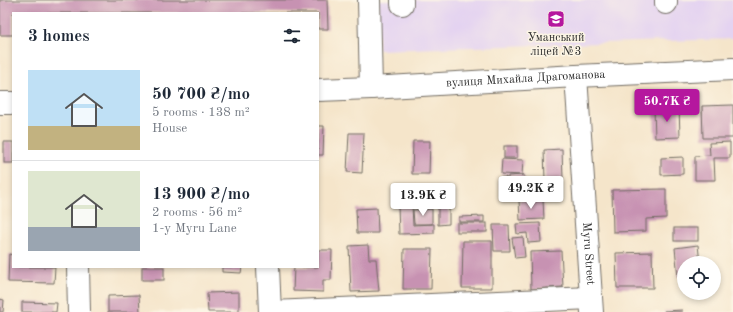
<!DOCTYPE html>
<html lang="en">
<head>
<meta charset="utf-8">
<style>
  :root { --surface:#fff; --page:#f6f6f7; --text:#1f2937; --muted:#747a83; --line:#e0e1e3; --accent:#b5179e }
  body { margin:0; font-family:"Old Standard TT",serif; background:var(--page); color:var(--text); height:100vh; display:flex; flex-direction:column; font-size:15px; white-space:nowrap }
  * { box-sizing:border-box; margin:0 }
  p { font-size:13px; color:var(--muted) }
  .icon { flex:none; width:22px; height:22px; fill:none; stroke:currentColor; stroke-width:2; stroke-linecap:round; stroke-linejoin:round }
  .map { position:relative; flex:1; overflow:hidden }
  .panel { position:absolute; left:12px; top:12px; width:307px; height:256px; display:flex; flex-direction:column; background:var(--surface); border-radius:0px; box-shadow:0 2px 6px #0003 }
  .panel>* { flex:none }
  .controls { position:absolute; left:677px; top:256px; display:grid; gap:8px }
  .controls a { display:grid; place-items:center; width:44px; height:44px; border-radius:50%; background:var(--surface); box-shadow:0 2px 6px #0003; font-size:20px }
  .price { position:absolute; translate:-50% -34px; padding:0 9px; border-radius:4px; background:#fff; color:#222; font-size:13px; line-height:26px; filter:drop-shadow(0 1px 2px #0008) }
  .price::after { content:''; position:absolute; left:50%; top:24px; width:12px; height:9px; margin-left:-6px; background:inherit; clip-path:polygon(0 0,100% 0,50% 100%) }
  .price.on { background:var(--accent); color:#fff }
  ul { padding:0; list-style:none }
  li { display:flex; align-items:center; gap:12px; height:100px; padding:0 16px }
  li+li { border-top:1px solid var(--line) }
  li span { display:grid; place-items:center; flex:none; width:112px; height:80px; border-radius:0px; color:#555 }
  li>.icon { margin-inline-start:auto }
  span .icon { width:48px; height:48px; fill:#fffc; stroke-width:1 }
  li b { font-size:17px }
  h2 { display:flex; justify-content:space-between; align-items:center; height:48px; padding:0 16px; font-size:17px }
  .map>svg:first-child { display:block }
  .built { fill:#e4d3f1 }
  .building { fill:#c792b2 }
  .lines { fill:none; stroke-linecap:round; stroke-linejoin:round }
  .minor-casing { stroke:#726c63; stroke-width:24 }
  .minor { stroke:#fff; stroke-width:22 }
  .labels { text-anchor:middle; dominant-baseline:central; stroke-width:3; stroke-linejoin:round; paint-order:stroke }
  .poi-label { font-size:12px; fill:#2b2b2b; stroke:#fcf5e5 }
  .street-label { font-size:12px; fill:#2b2b2b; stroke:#fcf5e5 }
</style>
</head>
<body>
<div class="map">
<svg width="733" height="312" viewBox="0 0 733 312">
  <rect width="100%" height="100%" fill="#fcf5e5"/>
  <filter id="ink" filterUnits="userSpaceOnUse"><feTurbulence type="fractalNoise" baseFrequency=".025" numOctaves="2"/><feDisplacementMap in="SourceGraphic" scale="8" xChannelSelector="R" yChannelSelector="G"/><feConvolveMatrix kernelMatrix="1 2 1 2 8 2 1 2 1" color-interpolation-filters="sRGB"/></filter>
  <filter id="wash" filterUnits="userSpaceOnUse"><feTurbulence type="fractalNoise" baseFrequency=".012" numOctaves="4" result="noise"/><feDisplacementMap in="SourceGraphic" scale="16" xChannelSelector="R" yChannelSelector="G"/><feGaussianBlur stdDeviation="0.9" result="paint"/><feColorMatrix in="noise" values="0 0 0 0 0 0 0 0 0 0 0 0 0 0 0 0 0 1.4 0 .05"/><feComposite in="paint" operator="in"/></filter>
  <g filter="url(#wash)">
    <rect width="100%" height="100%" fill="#f5e5ca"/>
    <path class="built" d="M378,0H733V39L379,50Z"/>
    <g id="blocks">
      <g class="building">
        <path d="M0,0H327L328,29H318V13H13V35H0Z"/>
        <path d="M733,105V138H703L702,106Z"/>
        <path d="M679,107L680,137L655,138L654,109Z"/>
        <path d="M318,126H324L323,155H318Z"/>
        <path d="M349,133H364L362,173L347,172Z"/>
        <path d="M413,141H430L429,174H412Z"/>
        <rect x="4" y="142" width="9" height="21"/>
        <path d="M730,142V158H714L715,180H695V156L710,155L709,143Z"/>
        <rect x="504" y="146" width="13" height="12"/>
        <path d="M562,149L563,179L545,180L544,150Z"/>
        <path d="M683,157V174L661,175V158Z"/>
        <path d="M502,159L523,160L522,175L501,174Z"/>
        <path d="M524,175L525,188L508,189V176Z"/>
        <path d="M506,177L507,189L500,190L499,178Z"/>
        <path d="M666,189V218L646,219V231L613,232L612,190Z"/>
        <path d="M519,200H543L544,219L520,220Z"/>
        <path d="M449,203V224L438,225V204Z"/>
        <path d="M398,206H412L413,225L434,224V233L399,234Z"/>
        <path d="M377,208L378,233H357L356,209Z"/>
        <path d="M432,209V224H414L413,210Z"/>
        <path d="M484,216V222H459V217Z"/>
        <rect x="457" y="223" width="30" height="9"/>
        <path d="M540,223L541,242L528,243L527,233L517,234L516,224Z"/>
        <path d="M493,225H509L510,251H494Z"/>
        <rect x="674" y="228" width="24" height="13"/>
        <path d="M523,237L525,257L515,258L512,238Z"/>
        <path d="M463,241H492V288H462Z"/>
        <path d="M368,245L369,259H376L379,291L351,292L349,246Z"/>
        <path d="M698,245L700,263H684V284H682L681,276L678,277L675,248Z"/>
        <path d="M404,249H432L431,289H403Z"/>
        <path d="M318,250H332L331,280H323V292L293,291L294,267H318Z"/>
        <path d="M561,251L563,287L531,289L530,252Z"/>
        <path d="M652,252L653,288H617L616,253Z"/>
        <path d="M9,254L13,255V267H55L54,283L8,282Z"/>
        <rect x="142" y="267" width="22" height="13"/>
        <path d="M222,267H242L241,273L222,272Z"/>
        <path d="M239,292V312H208L207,293Z"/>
        <path d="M139,295L140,312H108V296Z"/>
        <path d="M0,299L4,300L3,312H0Z"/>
        <path d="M22,302L57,303L56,312H22Z"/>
        <path d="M682,310V312H664V311Z"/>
      </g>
    </g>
  </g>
  <g filter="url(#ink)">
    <use href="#blocks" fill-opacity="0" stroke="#726c63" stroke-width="1"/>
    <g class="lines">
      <g class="minor-casing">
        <g id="minor">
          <path d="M369,0L371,88"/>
          <path d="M402,0V4"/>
          <path d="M666,0V3"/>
          <path id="s1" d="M576,76L592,312"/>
          <path id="s2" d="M318,90L371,88L576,76L733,69"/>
          <path d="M0,103H13"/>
          <path d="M78,267L79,312"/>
          <path d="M268,267L270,312"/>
          <path d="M273,312L591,298"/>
        </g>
      </g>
      <use href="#minor" class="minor"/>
    </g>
  </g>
  <defs>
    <g id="school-square" transform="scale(0.9)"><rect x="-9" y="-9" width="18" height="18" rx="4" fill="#b5179e" stroke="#fcf5e5"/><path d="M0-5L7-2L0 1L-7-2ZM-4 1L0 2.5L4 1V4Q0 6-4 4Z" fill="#fff"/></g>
  </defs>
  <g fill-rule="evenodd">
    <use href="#school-square" x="556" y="19"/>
  </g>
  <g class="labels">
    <g class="poi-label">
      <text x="556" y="38">Уманський<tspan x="556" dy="14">ліцей №3</tspan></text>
    </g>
    <g class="street-label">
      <text stroke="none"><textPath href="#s2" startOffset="208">вулиця Михайла Драгоманова</textPath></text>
      <text stroke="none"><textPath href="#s1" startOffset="178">Myru Street</textPath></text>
    </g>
  </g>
</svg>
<div class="controls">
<a><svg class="icon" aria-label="locate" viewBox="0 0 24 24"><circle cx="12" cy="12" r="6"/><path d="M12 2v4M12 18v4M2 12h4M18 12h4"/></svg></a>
</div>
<b class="price on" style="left:667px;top:123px">50.7K ₴</b>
<b class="price" style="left:531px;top:210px">49.2K ₴</b>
<b class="price" style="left:423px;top:217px">13.9K ₴</b>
<section class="panel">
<h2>3 homes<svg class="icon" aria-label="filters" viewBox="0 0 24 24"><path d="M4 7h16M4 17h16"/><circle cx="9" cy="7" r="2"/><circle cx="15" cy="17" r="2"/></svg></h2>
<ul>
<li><span style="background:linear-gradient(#bfe0f5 70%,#c2b280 0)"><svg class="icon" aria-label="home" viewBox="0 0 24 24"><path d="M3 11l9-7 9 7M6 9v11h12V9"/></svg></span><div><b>50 700 ₴/mo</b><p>5 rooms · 138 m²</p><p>House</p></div></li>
<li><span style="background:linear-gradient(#dfe7d0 70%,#9aa5b1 0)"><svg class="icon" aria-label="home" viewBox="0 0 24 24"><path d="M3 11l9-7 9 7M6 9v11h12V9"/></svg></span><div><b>13 900 ₴/mo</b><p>2 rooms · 56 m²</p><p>1-y Myru Lane</p></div></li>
</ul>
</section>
</div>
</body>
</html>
